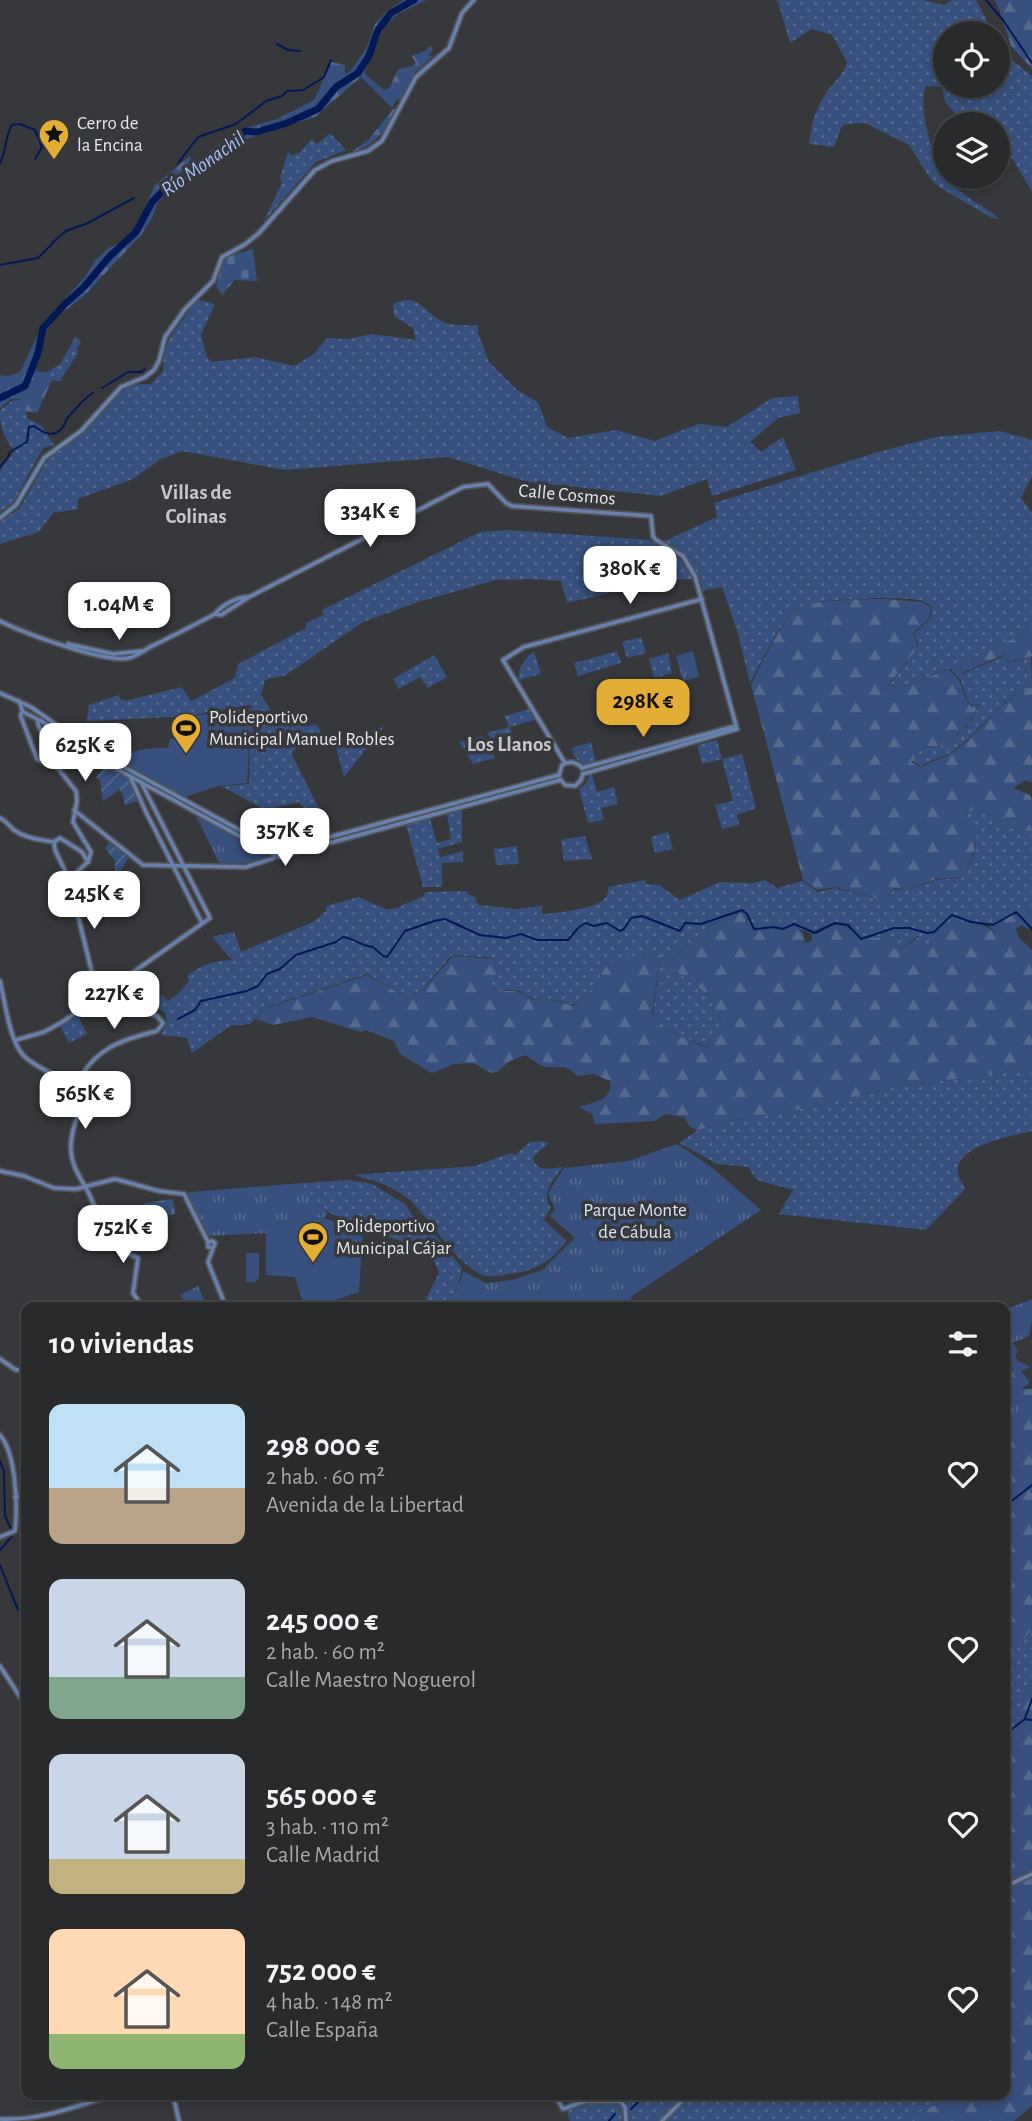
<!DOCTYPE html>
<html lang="es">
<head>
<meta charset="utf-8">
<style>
  :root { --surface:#282a2c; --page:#303234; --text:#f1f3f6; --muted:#a5a7a9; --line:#444648; --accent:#e4ae35 }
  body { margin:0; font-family:"Alegreya Sans",sans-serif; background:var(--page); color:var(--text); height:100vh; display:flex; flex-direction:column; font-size:26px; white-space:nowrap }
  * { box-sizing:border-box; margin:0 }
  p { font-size:23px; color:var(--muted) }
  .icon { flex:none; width:38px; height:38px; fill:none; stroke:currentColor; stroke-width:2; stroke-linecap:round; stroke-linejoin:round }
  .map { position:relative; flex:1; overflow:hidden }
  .sheet { position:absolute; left:21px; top:1302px; width:989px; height:798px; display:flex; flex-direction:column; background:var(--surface); border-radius:14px; box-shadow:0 4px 10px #0003,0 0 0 2px var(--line) }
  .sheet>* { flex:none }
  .buttons { position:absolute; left:933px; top:21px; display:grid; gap:14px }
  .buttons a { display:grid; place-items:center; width:77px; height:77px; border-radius:50%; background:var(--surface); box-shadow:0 4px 10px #0003,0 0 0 2px var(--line); font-size:35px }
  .price { position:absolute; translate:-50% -60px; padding:0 16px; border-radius:14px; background:#fff; color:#222; font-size:23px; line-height:46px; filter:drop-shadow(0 2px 4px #0008) }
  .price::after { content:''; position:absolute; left:50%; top:42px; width:21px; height:16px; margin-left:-10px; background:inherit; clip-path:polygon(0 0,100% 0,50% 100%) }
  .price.current { background:var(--accent); color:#111 }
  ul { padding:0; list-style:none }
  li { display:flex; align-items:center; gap:21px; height:175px; padding:0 28px }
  li span { display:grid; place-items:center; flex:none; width:196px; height:140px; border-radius:14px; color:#555 }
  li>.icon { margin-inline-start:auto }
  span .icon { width:84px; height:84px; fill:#fffc; stroke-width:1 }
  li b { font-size:30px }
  h2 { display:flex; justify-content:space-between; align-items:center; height:84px; padding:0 28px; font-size:30px }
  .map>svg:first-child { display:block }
  .grass { fill:url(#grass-dots) }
  .forest { fill:url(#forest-firs) }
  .cemetery { fill:url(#cemetery-stones) }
  .park { fill:url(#park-tufts) }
  .garden { fill:url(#garden-furrows) }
  .pitch { fill:#38507d }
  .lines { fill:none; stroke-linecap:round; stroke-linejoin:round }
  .stream { stroke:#021955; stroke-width:2 }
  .river { stroke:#021955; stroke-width:7 }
  .minor-casing { stroke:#525457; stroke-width:7 }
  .minor { stroke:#6780ae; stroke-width:3.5 }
  .labels { text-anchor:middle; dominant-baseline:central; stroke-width:7; stroke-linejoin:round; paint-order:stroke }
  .poi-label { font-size:19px; fill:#e4e5e7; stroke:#36383b; text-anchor:start }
  .street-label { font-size:19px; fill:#e4e5e7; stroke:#36383b }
  .park-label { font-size:19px; fill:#d7e2f5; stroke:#36383b }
  .water-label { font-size:21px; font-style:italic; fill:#a5c3fa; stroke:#36383b }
  .neighbourhood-label { font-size:21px; font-weight:bold; fill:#c5c7cb; stroke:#36383b }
</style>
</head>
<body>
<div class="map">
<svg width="1032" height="2121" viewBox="0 0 1032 2121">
  <defs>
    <pattern id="grass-dots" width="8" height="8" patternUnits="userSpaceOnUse" patternTransform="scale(1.75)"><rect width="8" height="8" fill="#38507d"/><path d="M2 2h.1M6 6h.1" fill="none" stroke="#55698f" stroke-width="1.8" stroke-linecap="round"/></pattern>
    <pattern id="forest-firs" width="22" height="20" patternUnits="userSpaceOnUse" patternTransform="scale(1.75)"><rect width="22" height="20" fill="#38507d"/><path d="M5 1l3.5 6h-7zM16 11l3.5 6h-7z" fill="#55698f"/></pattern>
    <pattern id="cemetery-stones" width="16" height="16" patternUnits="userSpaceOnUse" patternTransform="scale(1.75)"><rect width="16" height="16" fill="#38507d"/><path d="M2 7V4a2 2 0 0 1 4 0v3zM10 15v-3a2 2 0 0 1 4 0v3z" fill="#55698f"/></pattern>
    <pattern id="park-tufts" width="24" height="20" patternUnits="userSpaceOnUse" patternTransform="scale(1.75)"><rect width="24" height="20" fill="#38507d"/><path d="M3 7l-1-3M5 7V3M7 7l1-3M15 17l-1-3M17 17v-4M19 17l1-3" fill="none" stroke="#55698f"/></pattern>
    <pattern id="garden-furrows" width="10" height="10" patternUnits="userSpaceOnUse" patternTransform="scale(1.75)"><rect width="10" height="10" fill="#38507d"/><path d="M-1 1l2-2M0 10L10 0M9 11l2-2" fill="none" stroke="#55698f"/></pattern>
  </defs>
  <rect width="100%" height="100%" fill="#36383b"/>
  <g class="grass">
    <path d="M775,0H924L944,5L952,0H976L993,33H945V86H998V40L1013,61L1032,76V192L1002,141L998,139V124H965L945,102L942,87L926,86C916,110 935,166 951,183C964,197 985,207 1000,219L992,218L939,187L930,178L909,145L865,123L845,124L841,128L834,147L809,144C811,124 816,107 828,90C835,81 845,73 847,62L832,35L812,29L790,43L778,2Z"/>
    <path d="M330,133L346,150L316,162L264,221L282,183L280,177L288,152L292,156L299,153L312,139L317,144Z"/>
    <path d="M197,299L215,304L201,335L207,357L212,362L255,357L294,366L314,354L327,338L348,339L372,334L416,340L413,328L394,316L393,304C422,290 424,317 449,324C457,326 469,325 478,325V333L489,362L517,390L538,402L547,427L568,438L616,430L655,441L698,424L727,427L772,398L798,396L800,413L778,418L750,442L761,452L783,437L796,470L712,496L707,479L661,496L528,482L448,457L285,470L182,451L161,459L133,479L78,499V509L53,513L39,532L0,544V522L19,509L49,457L77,438L113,398L130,385L151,384L163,371L164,353L169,339Z"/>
    <path d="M76,336L81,342L77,348L78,353L60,381L35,379L60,364Z"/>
    <path d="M22,399L26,405L27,418L42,426L54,445L43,448L13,503L0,512V471L15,451C3,437 0,428 0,410L12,401Z"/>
    <path d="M1000,431L1032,440V476L1021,498L1032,512V629L960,666L962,674L1004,656L1010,663L1031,656L1032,687C1000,698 983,730 956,749C946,756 932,760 921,766L912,761L923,746C928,747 936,748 940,746C958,740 972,720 980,704L973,706L967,700L961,681L950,668L899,689L890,684L917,649L918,643L914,634L930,619L932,607C929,605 926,603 923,601C904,595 809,598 795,610C780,622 760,665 750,683L738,634L722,587L701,591C696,567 684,552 661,541L669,539L717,517L714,503L878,452L936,437Z"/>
    <path d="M508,530L650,540L681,560L693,579L664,580L567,603L561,581L531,579L496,580L418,602L363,622L286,675L265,680L261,695L275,717L301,722L308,726L316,724L325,738L307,739L291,753L332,834L322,837C315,819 309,816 299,802L269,809V812L221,786L249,784L250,748L212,746C226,737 246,744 257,732L251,705L211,711L192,716L87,721L89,705L119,695L120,699L125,701L182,687L191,701L231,680L235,677L238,664L306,628V623L324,615L322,610L480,532Z"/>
    <path d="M641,637L646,653L627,658L622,642Z"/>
    <path d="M534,651L541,674L519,680C517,667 525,659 534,651Z"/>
    <path d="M617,651L621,663L578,676L574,663Z"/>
    <path d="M668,653L672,673L654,678L649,659Z"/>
    <path d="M434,655L447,677L428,688L420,677L399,689L393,679Z"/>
    <path d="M529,709L535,720L510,727L512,732L491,739L487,733L509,727L504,716Z"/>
    <path d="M384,727L344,777L334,740Z"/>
    <path d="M483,736L495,758L473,764L459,742Z"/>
    <path d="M717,740L722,759L742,754L756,808L737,815L739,825L722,829L715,805L733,801L722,759L702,764L697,745Z"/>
    <path d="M591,742L596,763L585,765L574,757L572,748Z"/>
    <path d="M592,774L597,792L614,787L618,804L601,808L604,820L588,823L579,789L586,783L589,775Z"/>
    <path d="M462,810V842L438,849L440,857L463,851V862L442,863V887H423L406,825L430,818L437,843L451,839L447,814Z"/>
    <path d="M976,810L996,817L1012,829L1032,831V909L1020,917L1012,913L996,924L995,934L988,925C967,921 950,921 932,932V942L925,949L918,936L898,951L881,937L864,939C844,921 834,918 811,934C793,925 798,930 782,929C768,929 767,923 753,933L746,930L747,918L744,913C722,910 683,948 666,963L712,998L721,1024L707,1047L658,1026L653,1013L660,955L632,956L607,964L594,987L574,1005L541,997L534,999L517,990L495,991L490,983L497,971L494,958L452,955L423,989L407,998L368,974L267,1007L250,1024L230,1026L192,1053L187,1038L161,1035L167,1022L165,1013L159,1009L161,993L168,1001L178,994L189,981L187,976C204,963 211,962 232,960L212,937L234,932L241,952L313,922L326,911V906L359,897C399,917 388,909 424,896L425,892L467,891L468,894L476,898L475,901L479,905L516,909L542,906V914C556,913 597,909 605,898C608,895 608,892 608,887L645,880L646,884L659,885L680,900L720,882L752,883L765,880L777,888L803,881L818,892L835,888L886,901L894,889L908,890L936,880L964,877C978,844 982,844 964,812Z"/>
    <path d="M668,832L673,849L655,853L651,837Z"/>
    <path d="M585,836L592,859L564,861L561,840Z"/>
    <path d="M517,846L519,864L496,865L494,849Z"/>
    <path d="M76,1016L79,1018L87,1034L69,1043L60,1026Z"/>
    <path d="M1032,1068V1131C1013,1136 953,1146 958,1173C958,1178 963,1184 965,1189L926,1230L779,1214L793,1190C784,1186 758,1183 754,1177C752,1174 751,1170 748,1167L717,1164L679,1143L698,1130L729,1121L783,1113L891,1088Z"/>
    <path d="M542,1141L548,1143C544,1150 538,1149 533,1159C539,1173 550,1168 563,1167C554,1179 540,1193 551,1207L544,1220L567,1241C549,1262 537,1271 509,1274C503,1275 493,1277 487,1276C461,1272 428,1215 407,1198C391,1185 373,1180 353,1175L475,1166L511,1153L515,1155L530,1142Z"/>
    <path d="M349,1180L372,1184L405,1204L412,1215L437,1237L462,1268C458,1293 449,1307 422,1307L439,1273C430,1243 398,1242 373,1232C358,1226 342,1219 328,1212C319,1206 314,1196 304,1190L303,1183Z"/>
    <path d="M1032,1629V1680L1028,1684L1019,1718L1005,1728L1004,1669L1012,1654Z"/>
    <path d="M593,2095H960L914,2114L905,2121H630L627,2102L614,2097L588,2098Z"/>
    <path d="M592,2102L620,2105L624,2115L622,2121H570L566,2110Z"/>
  </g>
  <g class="forest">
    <path d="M403,0H426L398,14L384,27L364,73L384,90L390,87L398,69L412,66L416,63L412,56L426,50L430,46L433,49L429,56H433L415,72L400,100L397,99L392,108L361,77L315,117L234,143L232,156L205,170L180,187L169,191L158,202L152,218L141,235L84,296L55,318L46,332L33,371L46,372L36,379L52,380L37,413L26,411L22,399H11L0,408V375L8,376L20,372L44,322L85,277L95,260L110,247L120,243L135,230L155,185L190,156L191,160L181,173L183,174L215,147L242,129L277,119L314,100L331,62L345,65V75L351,70L367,47L375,24L384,14Z"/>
    <path d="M994,0H1032V69L1011,46L998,6Z"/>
    <path d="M396,108C385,131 377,145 352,152L369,139L393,109Z"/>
    <path d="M887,599L922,602L931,608L929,619L913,633L917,643V649L889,684L899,689L949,669L960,682L966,700L972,707L979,705C971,720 957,740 940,746C935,747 928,746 923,746L911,762L921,767C933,761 946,757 956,750C983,731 1000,698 1032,687V783L1026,780L1013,788L1030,795L1032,800V831L1012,829L996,817L976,810L964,812L977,836L974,851L964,877L936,879L907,890L894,888L886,901L835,887L818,890L803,880L751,685C760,667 781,622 795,610C809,599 868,599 887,599Z"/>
    <path d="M1032,629V656L1010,662L1003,655L962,673L960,666Z"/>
    <path d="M1029,909H1032V927L1029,929L1021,925L1016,929L1019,938L1032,950V1068L891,1088L783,1113L729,1121L698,1130L690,1127L684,1117L665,1114L655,1121L595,1124L592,1114L579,1107C594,1102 613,1101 610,1081L593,1074L578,1076C562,1062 564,1069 546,1067C539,1066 530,1058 525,1055L510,1061L497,1072L491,1073L473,1063L454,1064L432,1073L400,1054L394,1041L366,1030L361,1032L312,1017L273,1025L256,1019L266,1008L368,975L407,998L424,989L453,956L494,959L497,972L490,983L495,991H517L534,1000L541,997L574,1006L594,987L607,964L631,956L660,955L652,1013L658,1026L707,1048L721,1023L711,997L666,963C684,948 720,911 744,913L746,918V930L753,933C767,924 780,930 796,927L803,933L805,943L812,941V934C834,919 844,923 864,939L881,937L898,951L919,937L925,949L932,942V932C950,921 979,916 995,934L996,924L1012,914L1020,917Z"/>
    <path d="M1013,1343L1018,1351L1015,1356L1018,1361L1031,1367L1021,1371L1029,1381L1028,1385L1021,1389H1032V1629L1012,1654L1005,1669V1426L1012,1423L1013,1369L1007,1362L1005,1348Z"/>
    <path d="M1032,1680V2106L1014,2121H905L914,2114L960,2095H1004L1005,1728L1019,1718L1028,1684Z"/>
  </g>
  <g class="cemetery">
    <path d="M253,249L257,281L235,280L222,295L216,286L225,257Z"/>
    <path d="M173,1199L175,1214L146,1218L144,1203Z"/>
  </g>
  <g class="park">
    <path d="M693,651L699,677L683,681L676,656Z"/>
    <path d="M195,813L268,853L267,858L247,863H219Z"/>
    <path d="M677,1144L710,1166L761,1210L632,1296L628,1307H438C453,1298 459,1288 463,1271L486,1283L512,1280L542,1270L575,1238L550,1216L555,1209L548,1193L564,1168L628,1161Z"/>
    <path d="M303,1183L305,1190L313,1195L328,1214L323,1218L267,1225L266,1233L209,1236L187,1195L190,1192Z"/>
    <path d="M198,1286L206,1303L198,1307H182L186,1304L180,1295Z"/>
    <path d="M1032,1299V1321L1029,1336L1005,1346V1310Z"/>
    <path d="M1005,1362C1019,1374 1021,1401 1017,1418L1005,1426Z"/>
  </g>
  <g class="garden">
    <path d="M105,766L127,777L138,801L125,805L122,792L118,789L117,792L103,801L100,780L96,777Z"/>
    <path d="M110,841L130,856L117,876L114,875L115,861L105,848Z"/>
  </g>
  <g class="pitch">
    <path d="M251,708L254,734L222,738L210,747L249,749L247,783L218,786L185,797L116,759C134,750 147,747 168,748L170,739H178L177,718Z"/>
    <path d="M323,1218L363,1231L359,1292L315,1307H304L295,1277L266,1275V1225Z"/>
    <path d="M246,1253H259V1278L255,1282H246Z"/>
  </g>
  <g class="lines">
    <g class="stream">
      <path d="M986,0L1003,20L1032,63"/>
      <path d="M277,44L288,50L300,51"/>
      <path d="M0,163C7,151 4,138 12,125L20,124L35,130L42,147L35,159"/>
      <path d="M178,163L198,137L236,124L266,101L282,96L287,91L303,90L318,81L324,77L331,60"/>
      <path d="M52,243L66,231L88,223L134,198"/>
      <path d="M0,265L38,258L52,244"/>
      <path d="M102,388L128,372H141L145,369"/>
      <path d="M0,467L8,457L10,452L27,442L29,427L34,426C43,433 54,439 63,427C65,424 66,420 68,417C76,409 83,399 93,393"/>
      <path d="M178,1019L195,1010L201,1001L247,991L258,986L267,974L280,969L296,955L336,942L343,937C354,938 361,946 373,947L383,956L387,957L405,931L434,921L445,919L480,935L506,938L521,934L537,940H568L579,927L586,923L593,926L607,923L620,931L624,929L631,918L642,916L680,931L685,923L701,924L742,910L747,914L754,929L774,927L783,929L794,924L815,933L835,923L848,925L861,939L894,928H909L927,933L934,932L952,915L971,922L993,925L1016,912L1032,929"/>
      <path d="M0,1461L4,1471L5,1516L11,1529"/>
      <path d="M1004,1507L1032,1485"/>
      <path d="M0,1550L12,1536"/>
      <path d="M0,1565L18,1610"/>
      <path d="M23,1619L26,1622"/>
      <path d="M1025,1718L1032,1699"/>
      <path d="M1004,1735L1025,1719L1032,1720"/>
      <path d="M631,2109L645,2095"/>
      <path d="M609,2121L615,2114"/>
    </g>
    <path class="river" d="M0,398L25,386L38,353L43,328L65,304L84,287L110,256L136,232L152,202L167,187L192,175L245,131L257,132L287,123L318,109L336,87L358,73L369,56L378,30L391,13L414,0"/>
    <g class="minor-casing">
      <g id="minor">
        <path d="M0,518L16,505L44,458L81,431L121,387L145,377L154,370L159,361L165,337L185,309L213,281L222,257L244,245L259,233L315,170L332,161L368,151L382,141L416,77L449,48L462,13L474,0"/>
        <path d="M215,614L221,615L249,597L463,487L488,484L506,503L512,506L651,516L653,536L656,540L683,556L695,576L737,729L583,774"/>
        <path d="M0,621C24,633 104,663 128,658C138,656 144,650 152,646C173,636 194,625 215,614C222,605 237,597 248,597"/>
        <path d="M68,644L113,654L142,651"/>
        <path d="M0,693L31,707L91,749L278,851L559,775"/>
        <path d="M19,701L23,712L39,720"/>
        <path d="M23,712L21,714V717L37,759L56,766"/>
        <path d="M38,720V724L56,766L76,791L77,801L73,822L91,852L88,862L69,879"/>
        <path d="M40,720L93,756L278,857L560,780"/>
        <path d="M565,763L503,660L524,647L702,599"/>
        <path d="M582,768L736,726"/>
        <path d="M559,775L562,765C569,760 577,762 582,768"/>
        <path d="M130,776L145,810L202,923"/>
        <path d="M560,779L565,785L575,786L581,780L583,774"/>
        <path d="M74,810L143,865L246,867L274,858L275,856"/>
        <path d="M0,818C7,821 8,825 14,830C25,838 41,840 54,842L60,838L82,852L88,862"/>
        <path d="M54,842L55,850L69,879L95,985L102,994L115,1001L157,1016L163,1023L157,1031C119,1040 92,1050 75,1088"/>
        <path d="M0,981C5,1001 9,1039 23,1055C39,1072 70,1077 81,1097C80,1116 69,1132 71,1151C72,1169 83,1180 90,1196C104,1225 104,1245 138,1258L133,1293L143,1307"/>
        <path d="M16,1040L44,1032L64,1021L210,918L141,782"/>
        <path d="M0,1171L24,1176L54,1188L76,1189L115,1179L159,1191L184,1194L208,1242V1247L213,1248"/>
        <path d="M208,1242L212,1241L215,1243L208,1262L226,1307"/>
        <path d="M0,1359L16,1370L26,1369"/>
        <path d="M0,1435C16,1454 18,1505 15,1531L0,1537"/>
        <path d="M15,1497L26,1496"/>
        <path d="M0,1666L26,1706"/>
        <path d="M1004,1887L1032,1874"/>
        <path d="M173,2095L179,2121"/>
        <path d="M555,2095L563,2109L585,2101H620L625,2107L626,2121"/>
        <path d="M581,2095L585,2101"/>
        <path d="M0,2119C41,2121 75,2106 114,2095"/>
        <path d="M662,2121L688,2095"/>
      </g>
    </g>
    <use href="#minor" class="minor"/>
  </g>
  <defs>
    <g id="sight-pin" transform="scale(1.575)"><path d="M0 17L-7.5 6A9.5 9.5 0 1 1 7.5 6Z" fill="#e4ae35" stroke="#36383b"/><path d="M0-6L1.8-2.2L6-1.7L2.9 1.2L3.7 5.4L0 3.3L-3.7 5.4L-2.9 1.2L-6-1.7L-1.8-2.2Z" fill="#111"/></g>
    <g id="stadium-pin" transform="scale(1.575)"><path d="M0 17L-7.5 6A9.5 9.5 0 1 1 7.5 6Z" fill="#e4ae35" stroke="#36383b"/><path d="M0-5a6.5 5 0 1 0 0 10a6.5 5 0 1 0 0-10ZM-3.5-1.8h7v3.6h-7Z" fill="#111"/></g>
  </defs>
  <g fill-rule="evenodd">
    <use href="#sight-pin" x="54" y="134"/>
    <use href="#stadium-pin" x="186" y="728"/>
    <use href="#stadium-pin" x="313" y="1237"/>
  </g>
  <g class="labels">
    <g class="poi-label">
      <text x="77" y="123">Cerro de<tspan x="77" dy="22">la Encina</tspan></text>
      <text x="209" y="717">Polideportivo<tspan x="209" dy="22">Municipal Manuel Robles</tspan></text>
      <text x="336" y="1226">Polideportivo<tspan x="336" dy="22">Municipal Cájar</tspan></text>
    </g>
    <g class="street-label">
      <text transform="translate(567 495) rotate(5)">Calle Cosmos</text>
    </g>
    <g class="park-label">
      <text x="635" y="1210">Parque Monte<tspan x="635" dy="22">de Cábula</tspan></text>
    </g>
    <g class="water-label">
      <text transform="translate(203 164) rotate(-35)">Río Monachil</text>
    </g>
    <g class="neighbourhood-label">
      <text x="196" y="492">Villas de<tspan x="196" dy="24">Colinas</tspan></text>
      <text x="509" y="744">Los Llanos</text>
    </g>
  </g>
</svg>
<div class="buttons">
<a><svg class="icon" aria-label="locate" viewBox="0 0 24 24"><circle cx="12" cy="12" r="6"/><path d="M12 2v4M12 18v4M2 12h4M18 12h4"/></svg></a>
<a><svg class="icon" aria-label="layers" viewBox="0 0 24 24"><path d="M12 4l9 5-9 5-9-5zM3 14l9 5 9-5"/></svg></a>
</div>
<b class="price" style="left:370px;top:549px">334K €</b>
<b class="price" style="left:630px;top:606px">380K €</b>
<b class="price" style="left:119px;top:642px">1.04M €</b>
<b class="price current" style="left:643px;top:739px">298K €</b>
<b class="price" style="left:85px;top:783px">625K €</b>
<b class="price" style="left:285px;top:868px">357K €</b>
<b class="price" style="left:94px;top:931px">245K €</b>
<b class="price" style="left:114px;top:1031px">227K €</b>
<b class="price" style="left:85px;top:1131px">565K €</b>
<b class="price" style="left:123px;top:1265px">752K €</b>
<section class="sheet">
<h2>10 viviendas<svg class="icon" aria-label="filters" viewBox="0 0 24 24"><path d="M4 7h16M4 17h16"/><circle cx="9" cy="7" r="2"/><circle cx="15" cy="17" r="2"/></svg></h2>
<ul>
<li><span style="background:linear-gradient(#bfe0f5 60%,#b9a48a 0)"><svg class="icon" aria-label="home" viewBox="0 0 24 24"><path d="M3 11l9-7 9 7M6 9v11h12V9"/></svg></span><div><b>298 000 €</b><p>2 hab. · 60 m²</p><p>Avenida de la Libertad</p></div><svg class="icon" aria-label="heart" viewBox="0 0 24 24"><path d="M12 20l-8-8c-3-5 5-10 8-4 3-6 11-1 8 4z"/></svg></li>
<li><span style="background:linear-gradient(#c9d6e8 70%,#7fa58c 0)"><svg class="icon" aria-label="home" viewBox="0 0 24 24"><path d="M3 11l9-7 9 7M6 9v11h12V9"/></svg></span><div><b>245 000 €</b><p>2 hab. · 60 m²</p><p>Calle Maestro Noguerol</p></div><svg class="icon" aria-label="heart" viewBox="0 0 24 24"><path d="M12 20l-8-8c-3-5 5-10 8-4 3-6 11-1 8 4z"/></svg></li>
<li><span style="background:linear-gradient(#c9d6e8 75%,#c2b280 0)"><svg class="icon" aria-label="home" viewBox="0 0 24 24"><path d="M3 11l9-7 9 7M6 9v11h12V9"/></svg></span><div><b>565 000 €</b><p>3 hab. · 110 m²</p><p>Calle Madrid</p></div><svg class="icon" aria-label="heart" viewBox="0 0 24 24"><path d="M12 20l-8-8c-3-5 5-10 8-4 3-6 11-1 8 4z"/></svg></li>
<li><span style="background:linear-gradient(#ffd9b3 75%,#8fb573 0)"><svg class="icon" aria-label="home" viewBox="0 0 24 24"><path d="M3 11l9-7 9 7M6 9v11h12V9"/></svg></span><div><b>752 000 €</b><p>4 hab. · 148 m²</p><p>Calle España</p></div><svg class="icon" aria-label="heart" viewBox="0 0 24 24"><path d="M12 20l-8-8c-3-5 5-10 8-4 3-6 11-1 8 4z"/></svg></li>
</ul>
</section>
</div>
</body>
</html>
